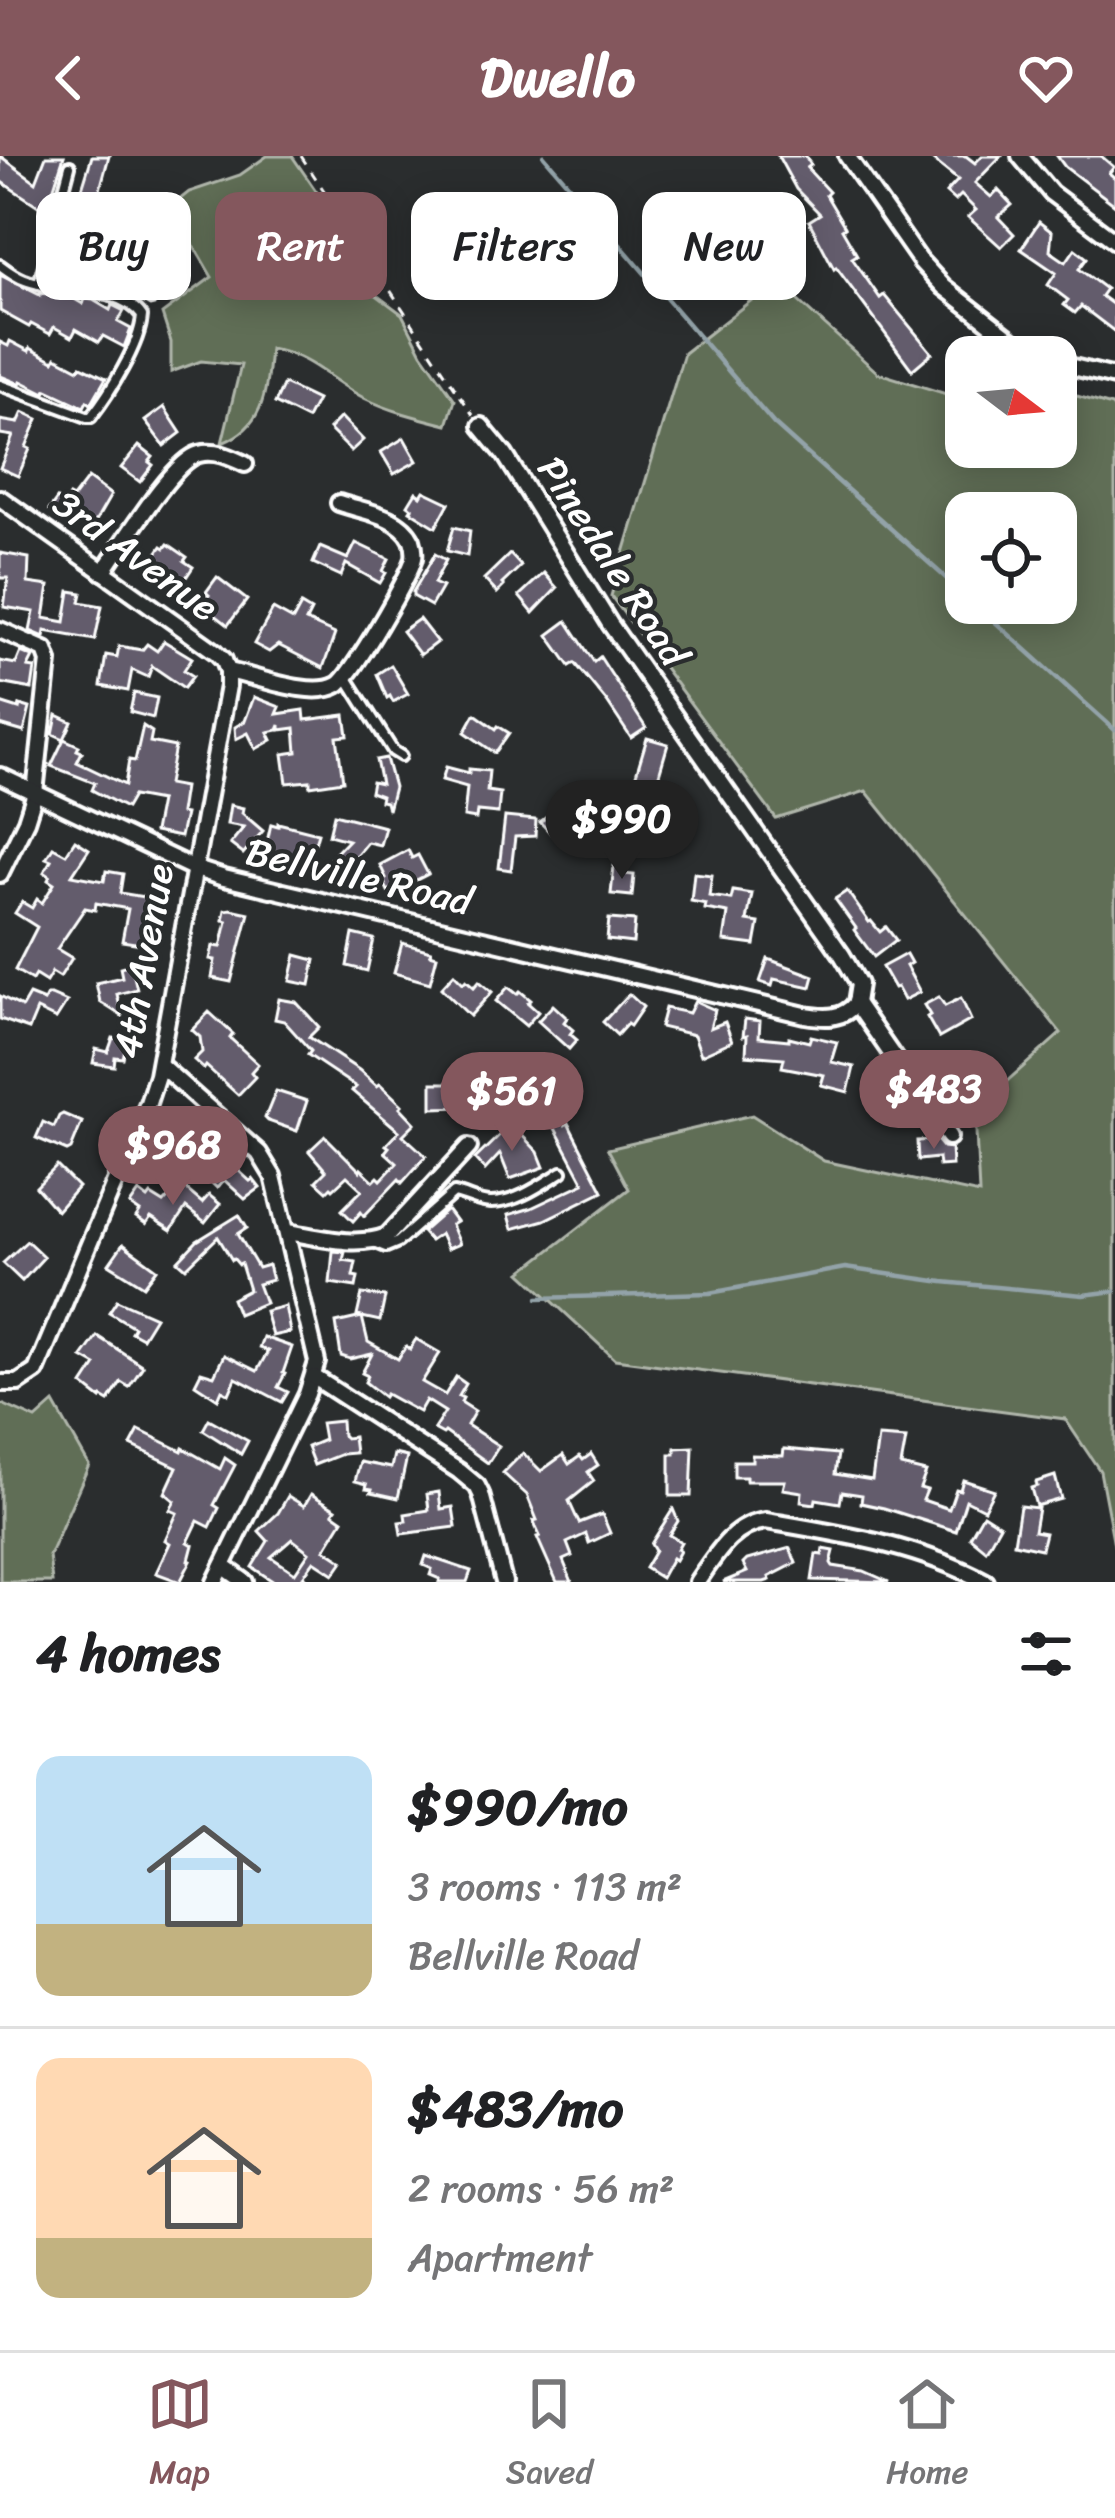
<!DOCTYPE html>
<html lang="en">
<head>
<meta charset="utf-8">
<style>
  :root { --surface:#fff; --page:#f2f2f2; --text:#202124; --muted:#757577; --line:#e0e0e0; --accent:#84575d }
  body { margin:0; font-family:Sriracha,sans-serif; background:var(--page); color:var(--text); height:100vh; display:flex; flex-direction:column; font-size:45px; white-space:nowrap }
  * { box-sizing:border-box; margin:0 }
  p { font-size:39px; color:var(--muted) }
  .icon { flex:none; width:66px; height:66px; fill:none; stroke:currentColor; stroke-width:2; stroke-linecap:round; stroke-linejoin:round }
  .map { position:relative; height:1426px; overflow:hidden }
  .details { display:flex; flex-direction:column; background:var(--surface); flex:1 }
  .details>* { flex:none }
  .hud { position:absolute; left:36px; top:36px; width:1044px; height:108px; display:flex; gap:24px }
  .needle { width:78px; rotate:106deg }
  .buttons { position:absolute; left:945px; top:180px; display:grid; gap:24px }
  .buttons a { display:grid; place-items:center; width:132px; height:132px; border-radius:24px; background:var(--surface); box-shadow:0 6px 30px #0003; font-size:60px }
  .price { position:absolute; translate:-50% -102px; padding:0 27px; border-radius:42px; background:var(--accent); color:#fff; font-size:39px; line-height:78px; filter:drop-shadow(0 3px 6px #0008) }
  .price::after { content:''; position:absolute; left:50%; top:72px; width:36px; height:27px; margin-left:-18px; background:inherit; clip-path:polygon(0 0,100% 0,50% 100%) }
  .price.active { background:#222; color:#fff }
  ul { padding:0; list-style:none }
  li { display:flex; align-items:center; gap:36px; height:300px; padding:0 36px }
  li+li { border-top:3px solid var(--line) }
  li span { display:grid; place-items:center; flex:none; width:336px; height:240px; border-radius:24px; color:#555 }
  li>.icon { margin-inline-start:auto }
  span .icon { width:144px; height:144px; fill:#fffc; stroke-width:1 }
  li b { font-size:51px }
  h2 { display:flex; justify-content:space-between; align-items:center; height:144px; padding:0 36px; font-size:51px }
  .tag { padding:0 42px; border-radius:24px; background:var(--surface); box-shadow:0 6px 30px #0003; font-size:42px; line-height:108px }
  .tag.active { background:var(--accent); color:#fff }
  header { display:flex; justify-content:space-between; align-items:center; height:156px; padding:0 36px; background:var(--accent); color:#fff; font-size:54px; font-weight:700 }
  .dock { display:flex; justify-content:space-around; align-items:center; height:168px; border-top:3px solid var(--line); background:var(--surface); font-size:33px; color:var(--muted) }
  .dock a { display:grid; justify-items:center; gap:6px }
  .dock .active { color:var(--accent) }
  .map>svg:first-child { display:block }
  .green { fill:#606e57; stroke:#b0b6ab; stroke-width:3; fill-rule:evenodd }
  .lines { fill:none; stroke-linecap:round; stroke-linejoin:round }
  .stream { stroke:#93a3a9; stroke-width:4.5 }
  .building { fill:#635c6c; stroke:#fff; stroke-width:3; fill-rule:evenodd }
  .service-casing { stroke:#fff; stroke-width:16 }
  .minor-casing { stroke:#fff; stroke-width:22 }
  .path { stroke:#fff; stroke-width:3; stroke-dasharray:9 9; stroke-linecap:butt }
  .service { stroke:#2a2d2e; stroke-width:8 }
  .minor { stroke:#2a2d2e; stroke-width:14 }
  .labels { text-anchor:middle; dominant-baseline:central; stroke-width:9; stroke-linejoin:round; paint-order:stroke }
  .street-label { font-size:39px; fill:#fff; stroke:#2a2d2e }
</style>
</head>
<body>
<header><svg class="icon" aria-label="back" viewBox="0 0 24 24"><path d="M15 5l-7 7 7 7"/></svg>Dwello<svg class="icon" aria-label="heart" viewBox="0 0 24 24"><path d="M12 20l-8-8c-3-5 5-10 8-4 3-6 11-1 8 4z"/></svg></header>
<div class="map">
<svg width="1115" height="1426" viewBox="0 0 1115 1426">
  <rect width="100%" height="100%" fill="#2a2d2e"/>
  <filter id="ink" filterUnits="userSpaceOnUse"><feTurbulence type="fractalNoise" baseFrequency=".00833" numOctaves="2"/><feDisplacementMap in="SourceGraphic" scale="24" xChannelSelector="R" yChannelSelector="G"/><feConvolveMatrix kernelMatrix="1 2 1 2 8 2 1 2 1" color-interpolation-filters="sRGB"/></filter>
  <g filter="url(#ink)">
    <g class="green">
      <path d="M267,0H292L321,42L367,132L402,158L422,197L455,244L447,269C419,262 390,255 364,242C329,224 311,199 270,193C266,234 266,270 222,287L241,209L201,205L171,216V186L162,158L212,121L195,92L169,62V52L189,36L240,19Z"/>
      <path d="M776,125L878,217L966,244V291H1056V234L1112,250L1115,254V1394L1100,1315L1065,1263L615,1203L521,1116L629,1033L608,993L752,959L824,1005L979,1038L975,954L1061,877L866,635L776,663L611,440L684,197ZM1056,357V447H966V357Z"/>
      <path d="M0,1247L36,1263L54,1247L89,1309L49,1400L52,1426H0Z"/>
    </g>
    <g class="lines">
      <g class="stream">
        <path d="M544,0L774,268L966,440"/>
        <path d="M974,447L1115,574"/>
        <path d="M538,1142L710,1137L845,1112L943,1126L1083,1139L1115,1135"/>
      </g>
    </g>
    <g class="building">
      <path d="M0,0L36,26L46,0H64L52,37L54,39L52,47L46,55L0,25Z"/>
      <path d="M92,0H109L89,74L71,68Z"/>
      <path d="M778,0H805L811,9L807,12L829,36L826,39L845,71L842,73L857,99L852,102L880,142L884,139L932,197L912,214L836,111L834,113L809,65L820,58L796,33Z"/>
      <path d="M928,0H966L975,7L982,0H1001L975,27L991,41L998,34L1012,49L998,61L1014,78L1001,91L968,61L976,54L961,39L955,45L946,37L958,24Z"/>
      <path d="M1057,0H1101L1114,11L1109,17L1115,22V49L1065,11Z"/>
      <path d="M155,61L179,88L176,91L187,104L172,116L138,76Z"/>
      <path d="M1039,66L1052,76L1050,95L1066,106L1075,93L1087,102L1079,113L1106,133L1101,140L1115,150V176L1081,150L1075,157L1064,149L1068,144L1048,129L1056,117L1021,93Z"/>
      <path d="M62,74L76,78L63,124L49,122Z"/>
      <path d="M111,106L158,134L160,137L154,149L150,150L101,123Z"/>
      <path d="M0,119L40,139V137L71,141L83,148L85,143L93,144L110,154L112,149L124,155L118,166L131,173L124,191L103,180L99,186L76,173L72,181L54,171L50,178L31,168L29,171L0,155Z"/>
      <path d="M10,185L29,195L30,192L54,205L56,201L79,213L81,210L106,222L91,248L87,245L84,251L47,234L45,237L21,225L20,228L3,221L0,220V186L8,190Z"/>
      <path d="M284,228L317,244L307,263L275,247Z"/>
      <path d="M164,251L181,277L164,290L145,265Z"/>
      <path d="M23,256L38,263L26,291L30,293L18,320L0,312L13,280L0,278V264L18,267Z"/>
      <path d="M341,261L363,284L351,295L329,273Z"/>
      <path d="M404,282L417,305L394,318L381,296Z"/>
      <path d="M139,290L153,301L149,306L153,309L140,326L121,312Z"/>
      <path d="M88,322L111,339L93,370L66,353L60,361L49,354L57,343L64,348L69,340L73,342Z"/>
      <path d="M424,335L449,347L436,371L410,355L412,352L408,349L416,336L421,340Z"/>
      <path d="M454,371L470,375L467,400L447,395Z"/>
      <path d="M356,387L389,403L383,415L386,417L380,427L346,408L341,420L313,407L320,391L348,403Z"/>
      <path d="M168,388L187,401L184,405L193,411L177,435L160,424L165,417L150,407L162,390L165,392Z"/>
      <path d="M0,397L29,402L28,427L49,430L44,462L65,466L70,435L82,437L80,446L102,450L95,484L45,475L44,481L30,475L34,456L4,451L8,422H0Z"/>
      <path d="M435,398L446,404L434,427L442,431L431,450L413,440V436Z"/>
      <path d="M510,398L521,410L502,428L504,430L497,437L484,423Z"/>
      <path d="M544,417L557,432L533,457L519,440Z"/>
      <path d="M217,421L247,444L228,469L201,448L209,439L206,436Z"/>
      <path d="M301,449L311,455L306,465L335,478L323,512L278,489L269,496L254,488L273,453L293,464Z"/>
      <path d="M419,463L437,486L420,499L402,475Z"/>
      <path d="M567,465L594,506L600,501L646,572L631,582L607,546L575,507L570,510L548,479Z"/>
      <path d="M164,485L192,502L184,514L193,520L184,532L152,510L148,521L132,514L128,535L101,530L106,499L117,501L119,490L142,494L147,488L157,495Z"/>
      <path d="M21,496L33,501L28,511L35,512L32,533L0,527V505L16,508Z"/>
      <path d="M391,509L408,538L393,546L390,540L387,542L377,518Z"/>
      <path d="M134,537L157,542L153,562L130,556Z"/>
      <path d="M254,541L280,551L277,558L304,554L305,564L345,559L348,580L337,581L343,625L310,630V625L287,627L283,598L297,596L295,572L280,574V569L278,574L268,576L272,584L256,593L248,577L236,583L235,571L245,565Z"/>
      <path d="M0,547L19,553L20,549L30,552L24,576L0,569Z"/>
      <path d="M475,558L496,573L498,570L509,577L495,597L465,576Z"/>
      <path d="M57,559L72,566L64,583L79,590L77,594L82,596L77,606L125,629L129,604L135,605L143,570L152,576L150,586L175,591L168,628L184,631L180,657L185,658L180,681L154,676L160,645L133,640L126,652L92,634L95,627L51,610L64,583L53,578Z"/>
      <path d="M647,582L668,588L656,629L635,622Z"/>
      <path d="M386,602L394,631L388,654L386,646L380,645L381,640L370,636L372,626L381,628L376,604Z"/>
      <path d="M446,611L469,617V613L489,615L487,635L500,637L498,657L477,655L476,663L464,661L467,631L442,624Z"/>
      <path d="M588,637L607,640L600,670L584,668Z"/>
      <path d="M230,649L243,652L242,657L263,675L243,698L230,688L244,671L227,668Z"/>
      <path d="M560,651L575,667L557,684L540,666Z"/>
      <path d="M669,652L690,654L688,678L667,676Z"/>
      <path d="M334,658L385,671L380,689L367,686L338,721L325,708L348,684L329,679Z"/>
      <path d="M505,661L536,664L535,680L515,681L511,714L499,712Z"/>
      <path d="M278,667L318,677L308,711L271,700L272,696L265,695L271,668L278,670Z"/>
      <path d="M75,684L89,693L72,719L104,725L106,715L123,718L120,737L156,743L148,789L122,785L128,753L96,747L95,754L85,752L57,793L72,802L60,821L52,816L46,826L35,819L32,824L15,814L37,771L15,757L22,746L32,752L37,743L42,747L54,728L48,724L50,720L44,716L51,704L46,702L53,691L66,698Z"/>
      <path d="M408,694L412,702L418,699L428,718L393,736L392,733L388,735L383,724L386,722L380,709Z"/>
      <path d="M614,710L625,711L624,718L634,719L632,740L611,738Z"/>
      <path d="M694,717L712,719L709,740L731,743L733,735L752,738L747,765L759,767L755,789L724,785L728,757L705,753L706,748L691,745Z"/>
      <path d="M847,735L869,766L871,765L880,776L886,771L896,784L874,801L854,774L856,772L835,743Z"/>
      <path d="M231,753L249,757L231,826L212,822L215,804L210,803L213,790L221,791L227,765L223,764L225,754Z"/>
      <path d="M609,763L635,765L633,787L607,784Z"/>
      <path d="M353,778L374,783L367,815L347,810Z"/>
      <path d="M402,787L431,795L430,798L437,800L430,827L394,817Z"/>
      <path d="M906,798L911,807L906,810L920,836L904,844L897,831L894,832L882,811Z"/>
      <path d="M296,799L315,804L310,829L290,825Z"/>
      <path d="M768,803L814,820L811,831L774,823L772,830L760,826Z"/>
      <path d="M131,808L137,833L117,838L122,860L100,846L96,827L122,821L120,811Z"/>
      <path d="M454,818L463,827L466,824L474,831L479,825L492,836L470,860L441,832Z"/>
      <path d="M508,831L517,838L520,835L531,844L528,847L538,856L526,870L496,845Z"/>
      <path d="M629,838L643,851L630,870L627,868L617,879L603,866Z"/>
      <path d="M29,839L44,845L47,839H51L67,846L56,863L37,854L29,873L0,863V840L22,851Z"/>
      <path d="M939,841L945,850L961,842L971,864L939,882L927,861L930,859L924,849Z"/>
      <path d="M279,843L296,846L319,871L309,881L359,914L377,930L380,928L402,949L400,951L415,967L403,979L426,1000L402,1027L399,1023L364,1060L361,1056L353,1065L342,1054L362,1034L347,1020L333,1033L331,1031L327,1035L316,1025L326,1015L309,995L325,980L360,1015L361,1013L374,1025L378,1021L381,1024L397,1007L385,996L389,991L386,989L399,975L352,935L356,931L308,899L311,895L284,865L275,863Z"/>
      <path d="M695,845L715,854L710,872L725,866L732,885L701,899L694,879L660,871L665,852L689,857Z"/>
      <path d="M553,849L567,862L564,866L573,874L570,878L577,884L569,893L538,865Z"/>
      <path d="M209,856L233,878L230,882L258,908L251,916L255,921L238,939L206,910L204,913L194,904L202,896L200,881L192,874Z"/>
      <path d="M745,863L760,865L759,881L789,884V881L809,886L811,880L837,886L831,906L854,911L848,936L821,929L824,919L782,911L784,902L746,899L747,879L743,880Z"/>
      <path d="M113,882L127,884L123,902L115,901L114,910L93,907L96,893L108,896Z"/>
      <path d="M493,922L518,940L503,960L478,942Z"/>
      <path d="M432,927H464V951L432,952Z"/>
      <path d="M873,930L905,937L904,947L900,946L898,954L878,949L879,944L870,942Z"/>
      <path d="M276,935L307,945L297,975L268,965L265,962Z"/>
      <path d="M544,939L565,969L568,967L603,1035L544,1064L512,1073L508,1059L531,1052L584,1027L548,959L537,967L528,955L541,947L539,943Z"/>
      <path d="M63,958L82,966L71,993L67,995L36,982L43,966L54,971L59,960Z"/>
      <path d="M187,965L203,975L178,1015L150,998L161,980L170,986L181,967L185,970Z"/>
      <path d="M511,968L538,996L544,1011L510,1023L500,998L485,1014L475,1003Z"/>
      <path d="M937,984L943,991L951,992L952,1009L939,1010L938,1002L918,1004L917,985Z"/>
      <path d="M214,992L250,1025L253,1023L260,1032L245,1043L224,1024L217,1032L196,1012Z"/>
      <path d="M57,1010L78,1031L57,1055L36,1031Z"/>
      <path d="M181,1029L202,1047L209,1039L220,1048L205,1067L186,1052L171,1075L151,1062L146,1069L136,1062L140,1056L130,1049L139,1036L148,1043L151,1039L164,1047Z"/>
      <path d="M447,1054L456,1066L451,1069L459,1088L447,1093L440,1078L430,1085L422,1076Z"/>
      <path d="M239,1059L247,1072L238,1078L258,1112L268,1109L272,1124L258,1128L265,1147L238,1158L232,1143L249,1134L241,1108L239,1109L234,1103L232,1104L218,1081L186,1112L178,1105L197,1085Z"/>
      <path d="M27,1085L44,1101L22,1125L3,1107Z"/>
      <path d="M123,1088L157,1113L144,1130L109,1108Z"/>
      <path d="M333,1095L345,1096L343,1104L356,1106L353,1120L358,1121L356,1131L330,1127Z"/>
      <path d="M362,1138L385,1141L380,1165L362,1161L368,1186L398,1203L406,1190L410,1193L416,1183L440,1197L422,1226L445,1239L456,1221L466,1228L459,1240L463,1242L461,1246L475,1255L467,1269L499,1290L488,1307L445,1276L443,1278L434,1273L445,1256L426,1244L419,1256L386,1238L384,1241L365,1226L368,1220L362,1217L372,1198L350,1203L341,1200L336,1167L362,1161L357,1160Z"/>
      <path d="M117,1144L155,1161L142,1182L131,1176L134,1171L109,1156Z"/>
      <path d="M285,1150L290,1176L272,1180L265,1155Z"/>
      <path d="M97,1180L143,1210L129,1231L121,1226L109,1245L102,1241L101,1243L83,1229L96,1209L82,1201Z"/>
      <path d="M263,1181L292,1191L283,1217L285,1218L278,1231L288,1236L282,1246L236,1222L229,1238L222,1234L218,1243L195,1228L201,1216L214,1220L224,1199L257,1215L268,1195L259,1192Z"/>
      <path d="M209,1263L248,1285L241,1298L203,1274Z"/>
      <path d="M341,1265L342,1279L345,1282L353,1281L355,1297L342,1298L314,1309L307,1291L324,1284L321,1267Z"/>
      <path d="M139,1274L182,1295L183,1292L220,1313L225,1302L235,1309L214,1349L219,1352L210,1371L198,1365L188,1386L193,1389L189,1404L191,1405L180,1426L156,1417L170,1387L165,1384L177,1357L170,1354L175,1345L165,1337L177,1311L131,1289Z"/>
      <path d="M878,1281L906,1283L901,1310L926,1316L920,1332L927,1334L923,1344L949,1353L956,1333L960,1334L963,1324L994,1334L984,1353L966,1344L956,1375L884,1352L861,1347L862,1339L842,1336L840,1347L816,1343L815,1348L801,1346L802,1336L783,1333L785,1325H746V1321H734V1305H752V1299L783,1300L784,1293L838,1298L835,1318L872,1324Z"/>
      <path d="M693,1291L691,1340H670V1298H675V1292Z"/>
      <path d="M523,1297L541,1315L563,1299L569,1308L580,1300L583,1304L591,1298L598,1309L588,1316L594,1325L569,1345L579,1367L602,1358L610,1377L589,1387L586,1378L567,1387L572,1400L563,1404L572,1426H557L537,1381L540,1380L533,1365L537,1364L527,1339L503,1317Z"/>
      <path d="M394,1298L407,1301L398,1342L371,1336L372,1333L366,1332L367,1328L355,1325L360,1306L391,1312Z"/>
      <path d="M1055,1320L1061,1343L1036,1350L1031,1332L1037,1330L1036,1326Z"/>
      <path d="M439,1336L441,1353L453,1351L456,1371L401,1378L399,1366L406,1365L405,1358L429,1354L427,1338Z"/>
      <path d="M311,1338L336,1353L333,1357L343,1364L325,1393L343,1405L334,1418L314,1405L303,1420L309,1426H274L252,1411L268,1385L259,1375L278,1357L288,1340L304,1350ZM292,1383L309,1396L295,1417L271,1401Z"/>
      <path d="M1020,1350L1038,1352L1034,1375L1045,1377L1041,1393L1014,1387Z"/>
      <path d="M673,1353L678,1365L669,1379L681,1386L677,1393L680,1395L675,1404L672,1402L661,1422L645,1412L655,1395L651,1388Z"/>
      <path d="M983,1358L1000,1369L986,1394L970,1381Z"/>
      <path d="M790,1392L796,1407L769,1421L770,1424L764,1426H723L747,1416L743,1408L747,1404Z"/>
      <path d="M823,1393L834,1395L831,1407L833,1410L864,1415L889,1426L812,1424L816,1398L822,1399Z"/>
      <path d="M426,1400L471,1415L467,1426H439L440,1423L430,1419L432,1413L423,1409Z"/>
    </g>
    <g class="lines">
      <g class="service-casing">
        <g id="service">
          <path d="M0,109C8,115 16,121 25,124C60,138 119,128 142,160C140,189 109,238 91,261H87L0,229"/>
          <path d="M39,128L70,10"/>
          <path d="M347,522L393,595L401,600"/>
          <path d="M371,1085L386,1091L398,1086L454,1037C466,1039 478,1047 491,1047C516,1047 541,1029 562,1016"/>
        </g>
      </g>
      <g class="minor-casing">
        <g id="minor">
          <path d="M847,0L921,106L944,131L1017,188L1039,201"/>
          <path d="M1020,0L1051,37L1115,85"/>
          <path d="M1056,207L1115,221"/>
          <path d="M481,270L505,299L610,468L842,799L859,828L856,847"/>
          <path d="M0,342L216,496L224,504L228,515"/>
          <path d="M103,416C121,391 173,304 199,298C216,294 230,301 245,308"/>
          <path d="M0,474L45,494L49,505L35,637L26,665L0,718"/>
          <path d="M228,515C256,520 312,543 337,529C351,522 411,418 414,402C415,396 414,390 412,384C400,359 362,355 339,347"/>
          <path d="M0,620L193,712L224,722L805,859C824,862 843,864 856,847"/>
          <path d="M856,847L949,981"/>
          <path d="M160,909L259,997L273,1020L317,1206L307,1238L215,1426"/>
          <path d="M288,1076C319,1081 356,1092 387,1080L469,991"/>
          <path d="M314,1221L459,1315L477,1330L481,1338L504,1426"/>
          <path d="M0,1227H18L36,1215L148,947L157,919L228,530V515"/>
          <path d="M223,1410L245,1426"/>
          <path d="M697,1426C715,1400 732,1369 766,1365C842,1378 917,1389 986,1426"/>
        </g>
      </g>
      <path class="path" d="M301,0L473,259"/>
      <use href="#service" class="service"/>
      <use href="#minor" class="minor"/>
    </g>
  </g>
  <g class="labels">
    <g class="street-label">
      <text transform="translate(136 399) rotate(36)">3rd Avenue</text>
      <text transform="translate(613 405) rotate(57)">Pinedale Road</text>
      <text transform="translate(359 720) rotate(13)">Bellville Road</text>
      <text transform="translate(143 805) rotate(-80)">4th Avenue</text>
    </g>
  </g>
</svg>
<div class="buttons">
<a><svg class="needle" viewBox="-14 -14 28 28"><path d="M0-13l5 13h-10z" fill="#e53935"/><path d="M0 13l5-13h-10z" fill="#757577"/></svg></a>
<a><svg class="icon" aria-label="locate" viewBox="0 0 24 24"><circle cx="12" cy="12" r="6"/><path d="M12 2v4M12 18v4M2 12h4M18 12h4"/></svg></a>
</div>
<b class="price active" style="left:622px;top:726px">$990</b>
<b class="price" style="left:934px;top:996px">$483</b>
<b class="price" style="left:512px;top:998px">$561</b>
<b class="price" style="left:173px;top:1052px">$968</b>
<div class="hud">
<a class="tag">Buy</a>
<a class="tag active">Rent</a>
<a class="tag">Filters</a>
<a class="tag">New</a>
</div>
</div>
<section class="details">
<h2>4 homes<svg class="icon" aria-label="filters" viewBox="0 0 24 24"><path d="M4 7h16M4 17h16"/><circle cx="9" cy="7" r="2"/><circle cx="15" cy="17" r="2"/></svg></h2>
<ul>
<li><span style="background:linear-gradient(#bfe0f5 70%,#c2b280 0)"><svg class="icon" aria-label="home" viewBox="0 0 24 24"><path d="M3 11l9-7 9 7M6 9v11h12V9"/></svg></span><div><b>$990/mo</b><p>3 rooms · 113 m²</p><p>Bellville Road</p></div></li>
<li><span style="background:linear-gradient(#ffd9b3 75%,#c2b280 0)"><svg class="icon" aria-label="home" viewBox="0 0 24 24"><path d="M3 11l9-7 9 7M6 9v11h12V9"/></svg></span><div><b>$483/mo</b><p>2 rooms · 56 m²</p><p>Apartment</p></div></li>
</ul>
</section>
<nav class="dock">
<a class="active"><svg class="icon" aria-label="map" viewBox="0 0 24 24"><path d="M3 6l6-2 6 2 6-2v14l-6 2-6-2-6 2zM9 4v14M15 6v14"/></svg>Map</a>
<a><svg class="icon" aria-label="saved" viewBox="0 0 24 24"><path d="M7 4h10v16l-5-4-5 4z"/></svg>Saved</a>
<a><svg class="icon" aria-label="home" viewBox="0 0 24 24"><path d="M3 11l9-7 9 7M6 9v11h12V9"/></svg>Home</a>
</nav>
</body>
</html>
